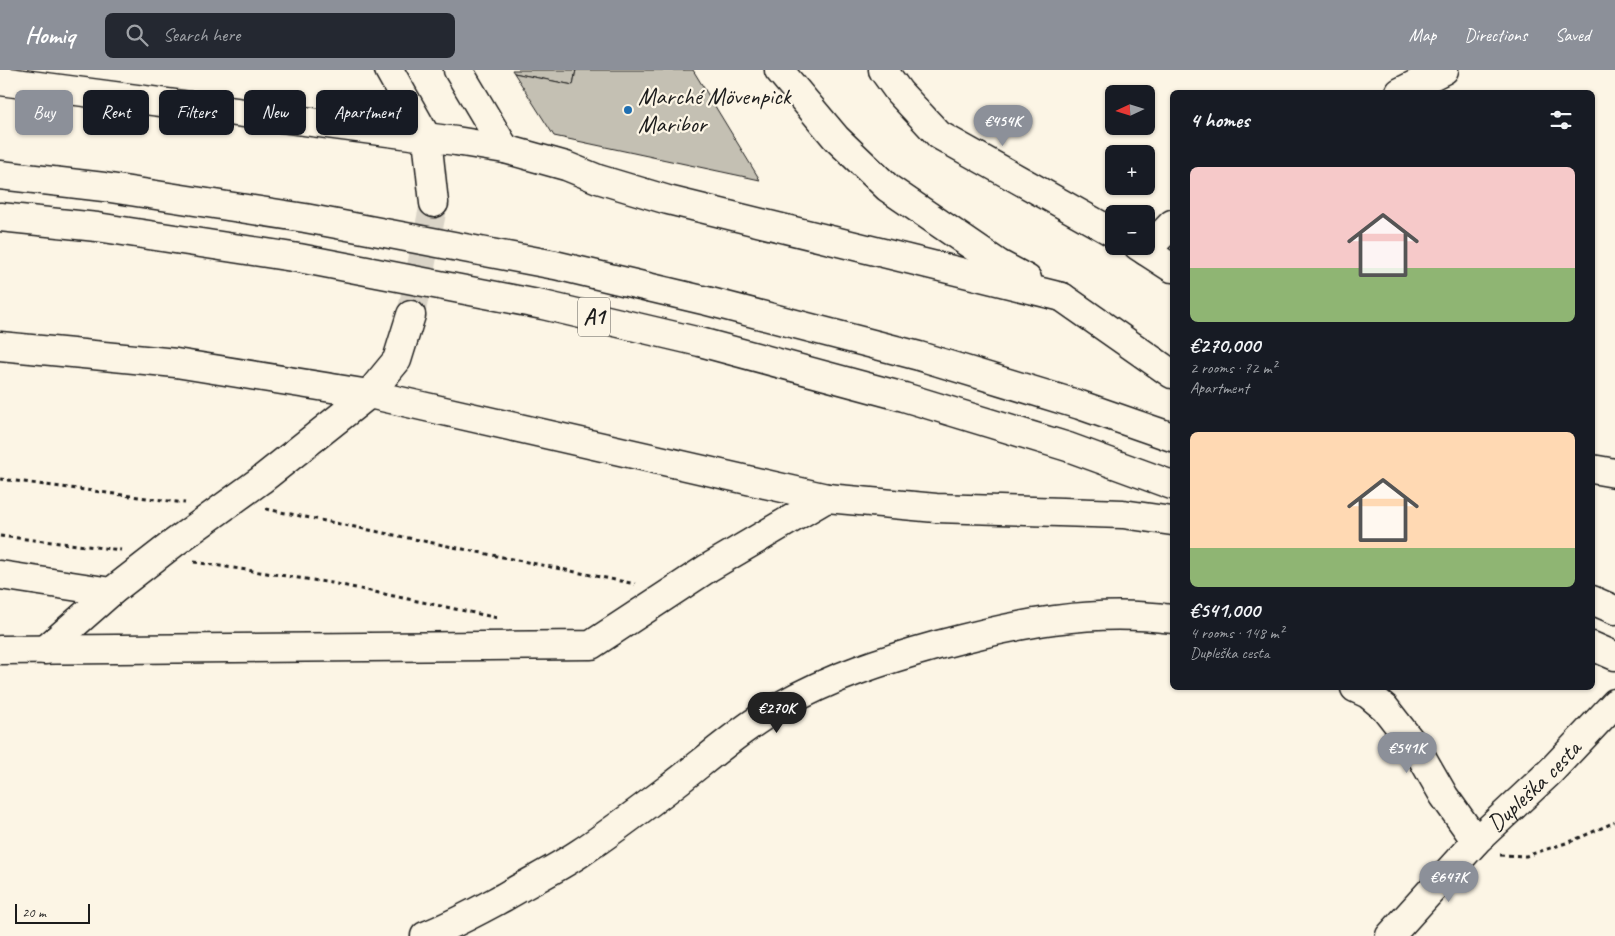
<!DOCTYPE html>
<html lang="en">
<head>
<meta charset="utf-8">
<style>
  :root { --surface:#171b24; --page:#242831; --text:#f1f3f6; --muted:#9ea1a6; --accent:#8c9099 }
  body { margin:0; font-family:Caveat,sans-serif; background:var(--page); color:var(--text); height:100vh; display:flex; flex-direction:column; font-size:19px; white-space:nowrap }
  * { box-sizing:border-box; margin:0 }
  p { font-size:16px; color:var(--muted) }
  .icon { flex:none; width:28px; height:28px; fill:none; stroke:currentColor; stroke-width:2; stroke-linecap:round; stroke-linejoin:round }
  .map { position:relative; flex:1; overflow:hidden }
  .side { position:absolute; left:1170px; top:20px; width:425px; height:600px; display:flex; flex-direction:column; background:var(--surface); border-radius:8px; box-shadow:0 1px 4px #0004 }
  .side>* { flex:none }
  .top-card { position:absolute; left:15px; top:20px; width:475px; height:45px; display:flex; gap:10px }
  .needle { width:32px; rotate:266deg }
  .tools { position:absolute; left:1105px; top:15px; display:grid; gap:10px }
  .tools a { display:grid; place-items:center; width:50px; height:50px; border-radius:8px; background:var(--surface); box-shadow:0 1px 4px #0004; font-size:25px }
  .scale { position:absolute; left:15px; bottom:12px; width:75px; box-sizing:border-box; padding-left:5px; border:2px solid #1c1c1c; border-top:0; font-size:14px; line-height:18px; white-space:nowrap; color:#1c1c1c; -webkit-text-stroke:4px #fcf5e5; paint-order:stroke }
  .price { position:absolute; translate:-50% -42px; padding:0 11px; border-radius:18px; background:var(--accent); color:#fff; font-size:16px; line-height:32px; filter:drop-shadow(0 1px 2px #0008) }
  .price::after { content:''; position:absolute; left:50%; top:30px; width:15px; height:11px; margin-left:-8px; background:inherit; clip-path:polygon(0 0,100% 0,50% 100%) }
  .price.selected { background:#222; color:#fff }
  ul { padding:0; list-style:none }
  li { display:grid; align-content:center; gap:10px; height:265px; padding:0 20px }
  li span { display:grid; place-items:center; height:155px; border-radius:8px; color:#555 }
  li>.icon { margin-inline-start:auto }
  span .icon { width:90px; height:90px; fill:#fffc; stroke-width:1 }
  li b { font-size:21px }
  h2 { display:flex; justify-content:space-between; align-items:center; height:60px; padding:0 20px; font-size:21px }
  .pill { padding:0 18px; border-radius:8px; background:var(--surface); box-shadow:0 1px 4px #0004; font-size:18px; line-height:45px }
  .pill.selected { background:var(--accent); color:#fff }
  header { display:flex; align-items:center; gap:30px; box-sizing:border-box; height:70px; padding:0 25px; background:var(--accent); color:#fff }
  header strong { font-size:24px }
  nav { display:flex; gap:28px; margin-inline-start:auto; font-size:18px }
  .search { width:350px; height:45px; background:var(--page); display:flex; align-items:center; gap:12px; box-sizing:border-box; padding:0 18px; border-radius:8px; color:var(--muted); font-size:19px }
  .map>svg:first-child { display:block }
  .building { fill:#c4c0b3; stroke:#1c1c1c }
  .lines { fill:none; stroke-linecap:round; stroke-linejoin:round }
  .minor-tunnel { stroke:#dad4c7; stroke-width:28; stroke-dasharray:28 14; stroke-linecap:butt }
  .minor-casing { stroke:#1c1c1c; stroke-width:31 }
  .highway-casing { stroke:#1c1c1c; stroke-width:31 }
  .path { stroke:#1c1c1c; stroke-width:3; stroke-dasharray:4 4; stroke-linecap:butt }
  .minor { stroke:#fcf5e5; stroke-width:28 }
  .highway { stroke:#fcf5e5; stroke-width:28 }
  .poi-dot { fill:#1f6fb2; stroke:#fcf5e5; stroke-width:2 }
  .labels { text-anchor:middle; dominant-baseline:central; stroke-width:4.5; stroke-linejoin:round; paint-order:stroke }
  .shield { fill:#fcf5e5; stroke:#5f5d58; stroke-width:1 }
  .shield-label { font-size:22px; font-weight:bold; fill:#1c1c1c }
  .poi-label { font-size:24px; fill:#1c1c1c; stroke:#fcf5e5; text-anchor:start }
  .street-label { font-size:24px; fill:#1c1c1c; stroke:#fcf5e5 }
</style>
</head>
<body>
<header>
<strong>Homiq</strong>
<div class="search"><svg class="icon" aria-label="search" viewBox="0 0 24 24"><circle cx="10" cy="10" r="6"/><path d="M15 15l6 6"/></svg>Search here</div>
<nav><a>Map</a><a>Directions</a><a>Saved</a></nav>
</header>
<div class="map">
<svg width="1615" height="866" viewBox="0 0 1615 866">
  <rect width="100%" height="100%" fill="#fcf5e5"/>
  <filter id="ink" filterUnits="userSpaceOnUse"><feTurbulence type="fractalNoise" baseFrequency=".02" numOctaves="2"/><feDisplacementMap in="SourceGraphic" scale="10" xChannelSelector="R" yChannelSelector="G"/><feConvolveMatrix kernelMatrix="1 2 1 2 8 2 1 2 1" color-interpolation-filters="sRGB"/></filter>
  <g filter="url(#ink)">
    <g class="building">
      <path d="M512,0H576L573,15L514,3Z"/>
      <path d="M576,0H693L760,110L554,66L514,3L573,15Z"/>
    </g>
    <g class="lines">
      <path class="minor-tunnel" d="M411,245L434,133"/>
      <g class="minor-casing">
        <g id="minor">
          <path d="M389,0L427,68L434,133"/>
          <path d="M458,0L505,79"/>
          <path d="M779,0L836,68L888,118L999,194L1027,209"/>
          <path d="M883,0L899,22L939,65L1114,163"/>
          <path d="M0,11L456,71L505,79L566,96L598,109L668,130L1062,227"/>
          <path d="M1400,22L1444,0"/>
          <path d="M1138,176L1172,198"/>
          <path d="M1146,181L1172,154"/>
          <path d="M0,276L176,293L369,324L827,428"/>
          <path d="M1592,399L1615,403"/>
          <path d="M0,505L111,522L174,473L261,410L369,324L397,290L411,245"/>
          <path d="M0,580L591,575L708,498L827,428"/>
          <path d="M45,580L111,522"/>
          <path d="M1355,618L1368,624L1385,638L1417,679L1444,726L1476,771"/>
          <path d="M425,866C453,855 478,841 504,827C529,812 556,799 580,783C610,763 639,741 668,719C705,691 741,658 782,635C831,607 884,590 938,575C1016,554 1091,538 1172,549"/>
          <path id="s1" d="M1390,866L1476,771L1551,701L1615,633"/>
        </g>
      </g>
      <g class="highway-casing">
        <g id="highway">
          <path d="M0,105L104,117L305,148L555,195L707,231L919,286L1080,335L1172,367"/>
          <path d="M0,147L97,157L299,188L543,235L700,272L904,327L1068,377L1172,415"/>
          <path d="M1062,227L1172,304"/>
          <path d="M827,428L936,438L1123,444L1172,451"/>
          <path d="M1592,530L1615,540"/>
          <path d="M1592,576L1615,586"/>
        </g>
      </g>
      <g class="path">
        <path d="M0,409L185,433"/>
        <path d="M266,439L635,514"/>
        <path d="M0,466L121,480"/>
        <path d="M194,492L332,513L498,548"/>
        <path d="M1500,785L1526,786L1572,771L1615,752"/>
      </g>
      <use href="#minor" class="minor"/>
      <use href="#highway" class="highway"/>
    </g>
  </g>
  <circle class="poi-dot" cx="628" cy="40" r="5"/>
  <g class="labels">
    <rect class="shield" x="578" y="227.5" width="32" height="39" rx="4"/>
    <g class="shield-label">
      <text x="594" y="247">A1</text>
    </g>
    <g class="poi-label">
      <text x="638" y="26">Marché Mövenpick<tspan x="638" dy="28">Maribor</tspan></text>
    </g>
    <g class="street-label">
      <text stroke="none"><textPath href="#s1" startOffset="208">Dupleška cesta</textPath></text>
    </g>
  </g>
</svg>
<div class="tools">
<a><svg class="needle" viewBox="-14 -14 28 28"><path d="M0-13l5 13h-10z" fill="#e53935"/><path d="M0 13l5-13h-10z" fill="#9ea1a6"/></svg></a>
<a>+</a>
<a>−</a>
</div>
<div class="scale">20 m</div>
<b class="price" style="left:1003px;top:77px">€454K</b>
<b class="price selected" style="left:777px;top:664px">€270K</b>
<b class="price" style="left:1407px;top:704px">€541K</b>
<b class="price" style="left:1449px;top:833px">€647K</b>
<div class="top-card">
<a class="pill selected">Buy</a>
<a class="pill">Rent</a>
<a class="pill">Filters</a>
<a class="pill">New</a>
<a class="pill">Apartment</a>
</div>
<section class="side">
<h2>4 homes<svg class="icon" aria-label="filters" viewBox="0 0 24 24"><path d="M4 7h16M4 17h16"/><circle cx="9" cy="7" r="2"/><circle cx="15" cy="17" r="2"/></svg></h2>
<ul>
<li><span style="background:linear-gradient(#f6c9c9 65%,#8fb573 0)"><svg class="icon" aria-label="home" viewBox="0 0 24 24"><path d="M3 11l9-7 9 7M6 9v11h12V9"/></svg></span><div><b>€270,000</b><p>2 rooms · 72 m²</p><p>Apartment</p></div></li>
<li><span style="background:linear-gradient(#ffd9b3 75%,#8fb573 0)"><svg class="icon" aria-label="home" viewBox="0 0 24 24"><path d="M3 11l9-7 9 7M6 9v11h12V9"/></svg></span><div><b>€541,000</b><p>4 rooms · 148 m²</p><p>Dupleška cesta</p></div></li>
</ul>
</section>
</div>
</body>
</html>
